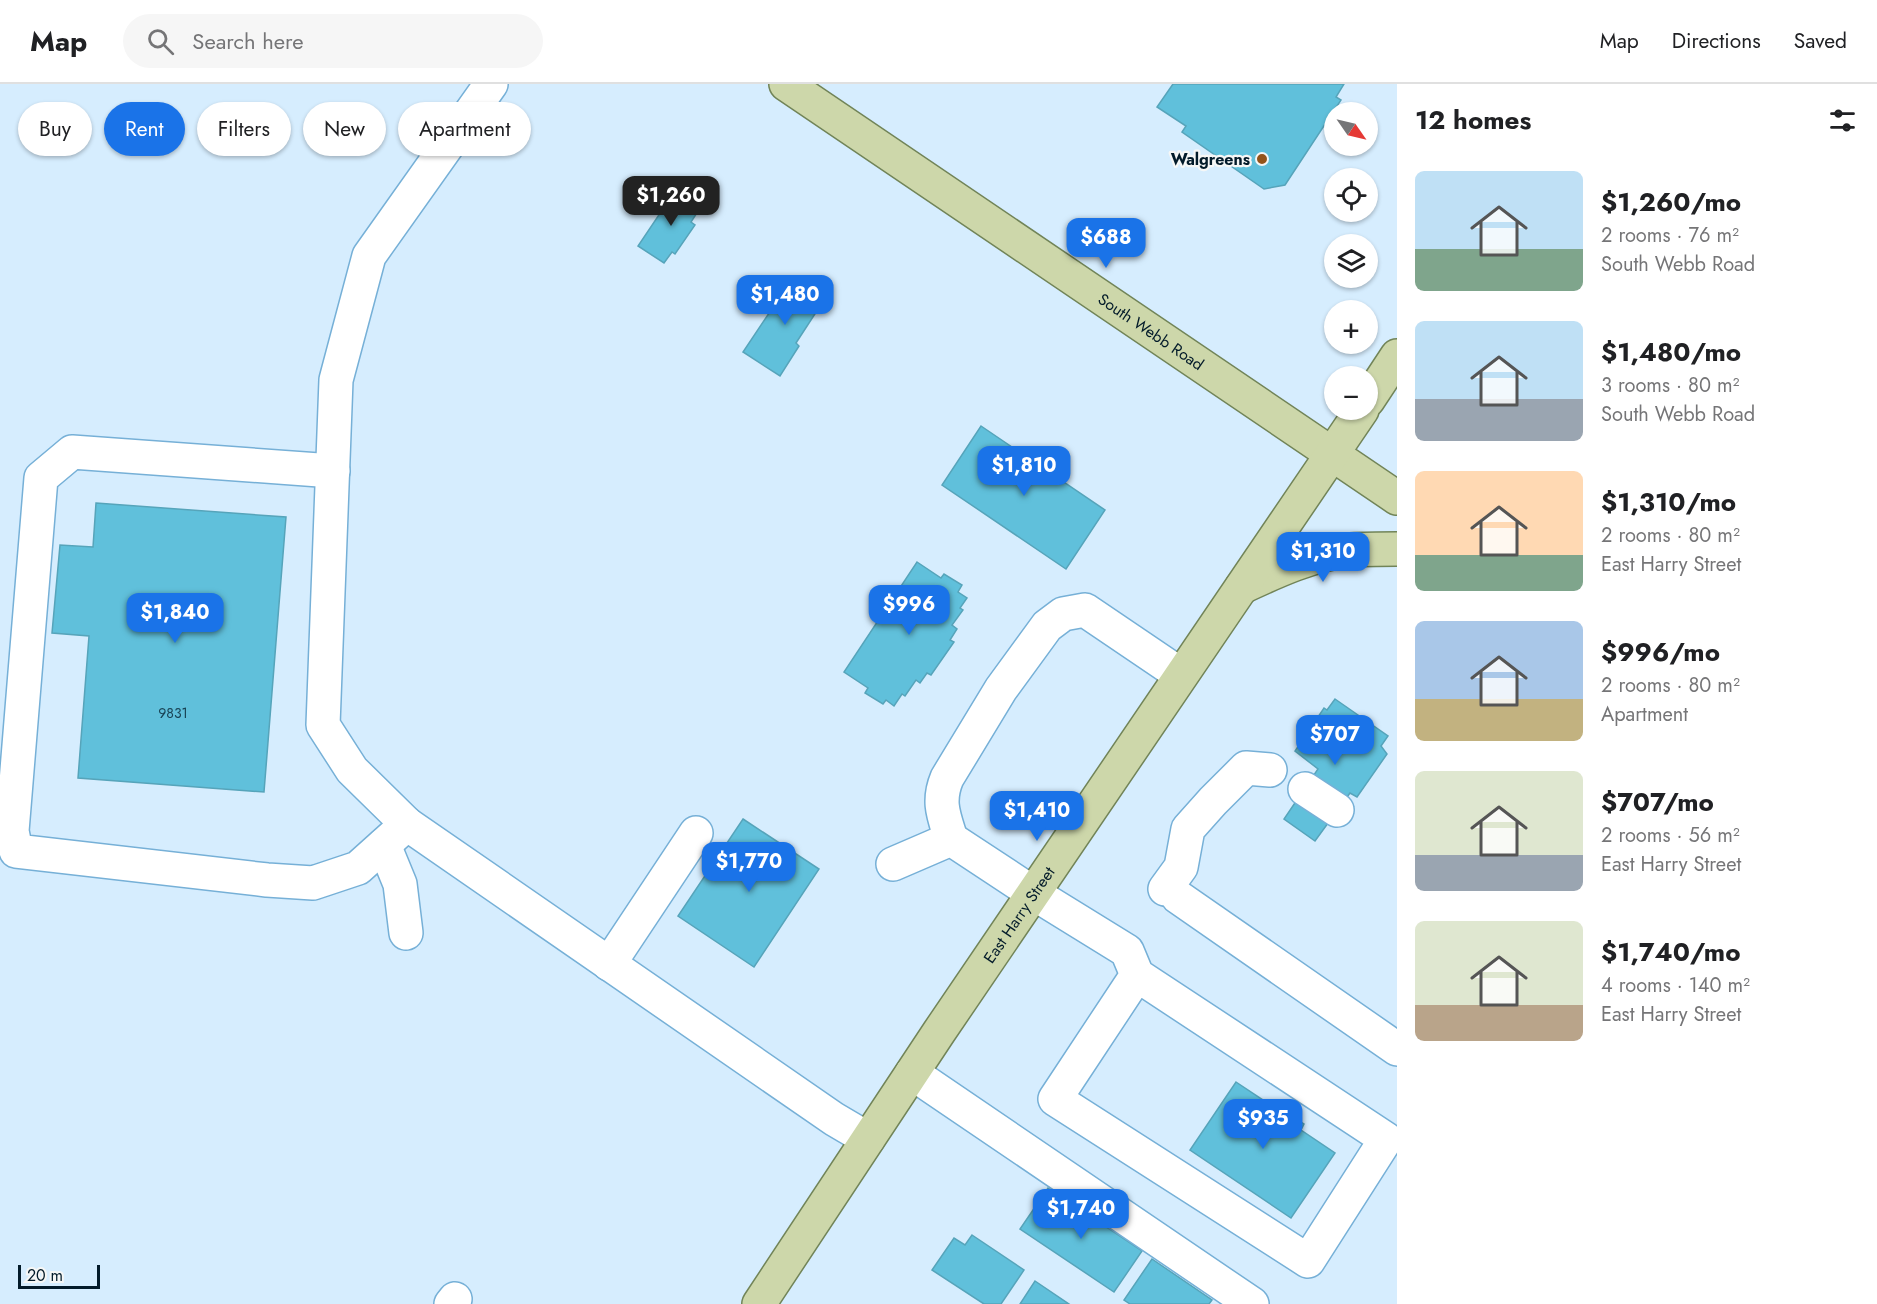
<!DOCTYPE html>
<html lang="en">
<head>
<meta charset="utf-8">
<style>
  :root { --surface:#fff; --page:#f6f6f6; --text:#202124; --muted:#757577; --line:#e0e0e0; --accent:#1a73e8 }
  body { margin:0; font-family:Jost,sans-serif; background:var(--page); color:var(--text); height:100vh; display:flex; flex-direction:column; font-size:22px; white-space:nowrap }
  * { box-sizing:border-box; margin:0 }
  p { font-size:20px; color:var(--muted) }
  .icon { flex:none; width:33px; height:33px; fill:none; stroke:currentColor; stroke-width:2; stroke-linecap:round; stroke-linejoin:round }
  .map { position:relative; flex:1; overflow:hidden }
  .panel { display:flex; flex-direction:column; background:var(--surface); width:480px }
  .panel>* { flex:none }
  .hud { position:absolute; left:18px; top:18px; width:570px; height:54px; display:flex; gap:12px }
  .needle { width:39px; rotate:124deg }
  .controls { position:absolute; left:1324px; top:18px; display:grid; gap:12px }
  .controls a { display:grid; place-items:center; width:54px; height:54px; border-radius:50%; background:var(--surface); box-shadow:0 2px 4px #0004; font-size:30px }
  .scale { position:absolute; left:18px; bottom:15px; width:82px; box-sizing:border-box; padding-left:6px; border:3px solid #031b2a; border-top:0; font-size:16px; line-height:21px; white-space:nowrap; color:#031b2a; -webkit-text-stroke:4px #f6f7f6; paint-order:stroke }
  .price { position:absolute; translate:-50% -51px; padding:0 14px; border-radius:12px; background:var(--accent); color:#fff; font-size:20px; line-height:39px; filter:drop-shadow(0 2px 3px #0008) }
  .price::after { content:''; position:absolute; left:50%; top:36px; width:18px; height:14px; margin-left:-9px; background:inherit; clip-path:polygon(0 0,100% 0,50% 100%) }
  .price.on { background:#222; color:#fff }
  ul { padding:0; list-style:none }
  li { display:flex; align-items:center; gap:18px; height:150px; padding:0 18px }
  li span { display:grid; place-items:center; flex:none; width:168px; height:120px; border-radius:9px; color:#555 }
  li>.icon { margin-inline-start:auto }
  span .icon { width:72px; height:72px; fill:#fffc; stroke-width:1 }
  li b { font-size:26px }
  h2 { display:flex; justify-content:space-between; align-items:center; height:72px; padding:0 18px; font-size:26px }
  .tag { padding:0 21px; border-radius:27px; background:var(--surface); box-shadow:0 2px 4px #0004; font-size:21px; line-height:54px }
  .tag.on { background:var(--accent); color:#fff }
  header { display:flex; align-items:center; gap:36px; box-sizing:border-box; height:84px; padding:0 30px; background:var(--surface); border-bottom:2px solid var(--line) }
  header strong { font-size:28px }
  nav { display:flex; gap:33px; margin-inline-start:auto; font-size:21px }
  .search { width:420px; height:54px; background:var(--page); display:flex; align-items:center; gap:15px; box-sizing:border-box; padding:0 21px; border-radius:33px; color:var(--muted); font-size:22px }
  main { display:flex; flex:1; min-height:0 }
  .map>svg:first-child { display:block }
  .building { fill:#60c0db; stroke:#56a4ba; stroke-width:1.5 }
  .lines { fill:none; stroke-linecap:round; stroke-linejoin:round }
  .minor-casing { stroke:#76b0d7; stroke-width:36 }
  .major-casing { stroke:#718458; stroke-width:36 }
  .minor { stroke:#fff; stroke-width:33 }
  .major { stroke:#cdd7aa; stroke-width:33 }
  .poi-dot { fill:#93541a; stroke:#f6f7f6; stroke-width:2 }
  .labels { text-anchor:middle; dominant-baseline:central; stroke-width:4.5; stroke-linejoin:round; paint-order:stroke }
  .number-label { font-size:14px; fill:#1a4456 }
  .poi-label { font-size:16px; font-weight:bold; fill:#031b2a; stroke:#f6f7f6; text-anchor:end }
  .street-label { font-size:16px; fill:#031b2a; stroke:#f6f7f6 }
</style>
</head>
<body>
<header>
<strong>Map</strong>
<div class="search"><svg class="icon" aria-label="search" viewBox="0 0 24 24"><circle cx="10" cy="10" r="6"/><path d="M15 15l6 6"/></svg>Search here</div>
<nav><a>Map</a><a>Directions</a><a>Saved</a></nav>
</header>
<main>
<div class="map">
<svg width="1397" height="1220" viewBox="0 0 1397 1220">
  <rect width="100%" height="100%" fill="#d6edfe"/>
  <g class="building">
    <path d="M1173,0H1344L1336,13L1341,16L1285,101L1264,105L1182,48L1186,42L1157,23Z"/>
    <path d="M677,104L702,121L691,138L695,141L675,170L672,168L664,179L638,162Z"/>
    <path d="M794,192L826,213L796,259L799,262L780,292L743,268Z"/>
    <path d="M981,342L1105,426L1066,485L942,401Z"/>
    <path d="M96,419L286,433L264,708L78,694L89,552L52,549L60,461L93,463Z"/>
    <path d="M917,478L941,494L944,490L962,501L958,508L967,514L960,524L963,526L952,541L957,545L950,556L954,558L931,591L927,589L920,599L916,596L905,612L902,610L894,622L886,616L883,620L865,609L868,604L844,588Z"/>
    <path d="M1335,615L1388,652L1381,662L1387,670L1357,713L1350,709L1315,757L1284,735L1318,685L1295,667L1324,624L1327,626Z"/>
    <path d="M743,735L819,785L754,883L678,832Z"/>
    <path d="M1236,998L1275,1024L1276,1022L1304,1040L1301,1046L1335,1069L1291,1134L1190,1066Z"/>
    <path d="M1048,1104L1142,1167L1114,1208L1020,1145Z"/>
    <path d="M972,1151L1024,1186L1001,1220H984L932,1186L954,1154L965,1161Z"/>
    <path d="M1152,1175L1212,1216L1209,1220H1130L1124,1216Z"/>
    <path d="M1035,1197L1069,1220H1020Z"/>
  </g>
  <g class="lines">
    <g class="minor-casing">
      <g id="minor">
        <path d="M491,0L369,172L336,296L323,641L352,686L407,740L834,1035L868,1055"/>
        <path d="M333,387L72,368L41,394L12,747L16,767L267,796L313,799L358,784L407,740"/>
        <path d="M1305,705L1337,726"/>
        <path d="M951,755C944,732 937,718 947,694L1001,605L1047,542L1063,530L1085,526L1181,591"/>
        <path d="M384,761L400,800L406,849"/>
        <path d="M893,780L951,755L1033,809L1127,867L1137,891L1055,1015L1308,1177L1386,1055L1137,891"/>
        <path d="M1165,805L1181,783L1188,745L1213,717L1246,684L1270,686"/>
        <path d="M1178,813L1397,965"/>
        <path d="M609,880L696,749"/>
        <path d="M912,989L1252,1220"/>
        <path d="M451,1220L455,1215"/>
      </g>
    </g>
    <g class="major-casing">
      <g id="major">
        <path id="s1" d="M786,0L1397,414"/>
        <path d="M1368,316L1397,272"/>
        <path d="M1242,503C1274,488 1315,469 1351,466C1366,465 1382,465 1397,465"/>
        <path id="s2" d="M759,1220L939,948L1362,326"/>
      </g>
    </g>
    <use href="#minor" class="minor"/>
    <use href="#major" class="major"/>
  </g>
  <circle class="poi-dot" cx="1262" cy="75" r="6"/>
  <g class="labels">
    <g class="number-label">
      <text x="173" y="629">9831</text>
    </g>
    <g class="poi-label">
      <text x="1250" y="75">Walgreens</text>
    </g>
    <g class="street-label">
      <text stroke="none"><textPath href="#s1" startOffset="441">South Webb Road</textPath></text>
      <text stroke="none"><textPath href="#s2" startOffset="468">East Harry Street</textPath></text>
    </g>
  </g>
</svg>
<div class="controls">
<a><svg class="needle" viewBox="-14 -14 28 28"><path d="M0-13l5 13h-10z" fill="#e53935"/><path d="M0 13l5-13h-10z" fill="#757577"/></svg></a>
<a><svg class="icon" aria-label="locate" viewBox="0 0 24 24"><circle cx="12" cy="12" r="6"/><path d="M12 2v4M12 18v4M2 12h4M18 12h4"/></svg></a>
<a><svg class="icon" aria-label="layers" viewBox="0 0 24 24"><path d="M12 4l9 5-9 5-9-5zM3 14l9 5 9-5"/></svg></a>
<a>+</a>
<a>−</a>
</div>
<div class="scale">20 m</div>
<b class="price on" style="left:671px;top:143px">$1,260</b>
<b class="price" style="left:1106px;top:185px">$688</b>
<b class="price" style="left:785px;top:242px">$1,480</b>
<b class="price" style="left:1024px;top:413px">$1,810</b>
<b class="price" style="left:1323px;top:499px">$1,310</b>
<b class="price" style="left:909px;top:552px">$996</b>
<b class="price" style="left:175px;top:560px">$1,840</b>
<b class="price" style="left:1335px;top:682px">$707</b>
<b class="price" style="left:1037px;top:758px">$1,410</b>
<b class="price" style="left:749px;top:809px">$1,770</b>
<b class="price" style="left:1263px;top:1066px">$935</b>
<b class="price" style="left:1081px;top:1156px">$1,740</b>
<div class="hud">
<a class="tag">Buy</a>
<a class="tag on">Rent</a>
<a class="tag">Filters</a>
<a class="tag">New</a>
<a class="tag">Apartment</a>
</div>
</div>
<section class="panel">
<h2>12 homes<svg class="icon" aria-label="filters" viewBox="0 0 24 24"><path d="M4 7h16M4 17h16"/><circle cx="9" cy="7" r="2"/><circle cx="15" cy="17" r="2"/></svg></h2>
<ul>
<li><span style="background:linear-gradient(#bfe0f5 65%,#7fa58c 0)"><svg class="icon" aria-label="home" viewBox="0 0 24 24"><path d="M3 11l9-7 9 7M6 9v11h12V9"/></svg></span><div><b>$1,260/mo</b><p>2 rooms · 76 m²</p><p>South Webb Road</p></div></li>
<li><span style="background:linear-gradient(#bfe0f5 65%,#9aa5b1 0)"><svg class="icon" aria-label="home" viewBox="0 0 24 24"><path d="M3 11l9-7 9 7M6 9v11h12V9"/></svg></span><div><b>$1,480/mo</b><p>3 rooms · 80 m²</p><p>South Webb Road</p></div></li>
<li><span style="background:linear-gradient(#ffd9b3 70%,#7fa58c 0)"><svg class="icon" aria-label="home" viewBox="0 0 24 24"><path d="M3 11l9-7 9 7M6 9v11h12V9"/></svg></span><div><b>$1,310/mo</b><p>2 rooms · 80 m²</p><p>East Harry Street</p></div></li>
<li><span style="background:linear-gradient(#a9c7e8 65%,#c2b280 0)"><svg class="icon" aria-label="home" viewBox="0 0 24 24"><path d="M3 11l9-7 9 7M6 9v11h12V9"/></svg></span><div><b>$996/mo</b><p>2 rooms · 80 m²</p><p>Apartment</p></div></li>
<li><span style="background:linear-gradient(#dfe7d0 70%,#9aa5b1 0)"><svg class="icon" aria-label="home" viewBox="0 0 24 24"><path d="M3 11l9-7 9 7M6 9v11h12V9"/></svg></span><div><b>$707/mo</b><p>2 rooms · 56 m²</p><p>East Harry Street</p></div></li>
<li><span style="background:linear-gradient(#dfe7d0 70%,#b9a48a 0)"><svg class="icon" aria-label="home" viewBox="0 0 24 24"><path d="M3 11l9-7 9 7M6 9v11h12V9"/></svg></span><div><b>$1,740/mo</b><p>4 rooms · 140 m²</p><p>East Harry Street</p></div></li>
</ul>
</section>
</main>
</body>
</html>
